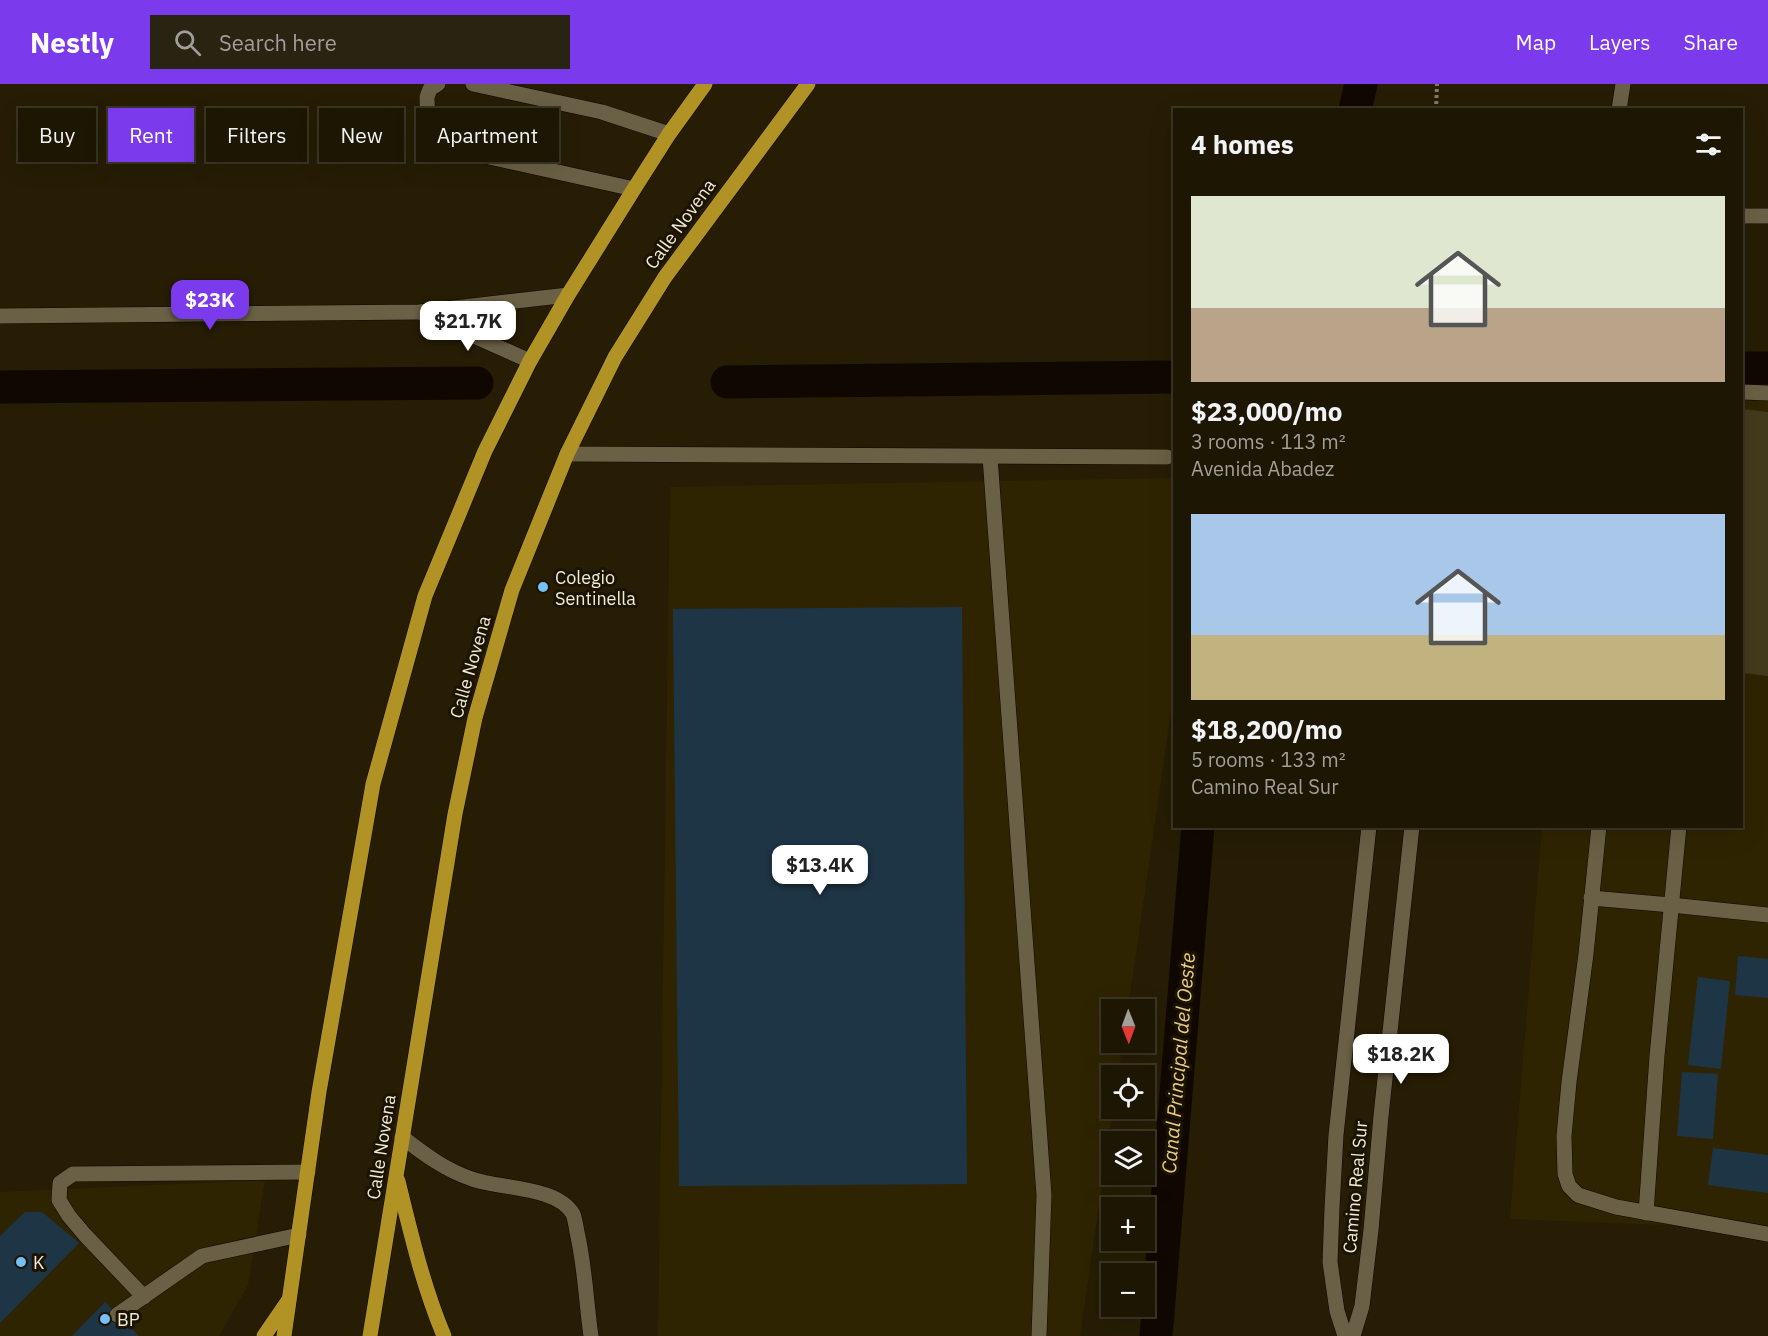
<!DOCTYPE html>
<html lang="en">
<head>
<meta charset="utf-8">
<style>
  :root { --surface:#1c1603; --page:#292312; --text:#f1f3f6; --muted:#a09f9a; --line:#3a3525; --accent:#7c3aed }
  body { margin:0; font-family:"IBM Plex Sans",sans-serif; background:var(--page); color:var(--text); height:100vh; display:flex; flex-direction:column; font-size:22px; white-space:nowrap }
  * { box-sizing:border-box; margin:0 }
  p { font-size:20px; color:var(--muted) }
  .icon { flex:none; width:33px; height:33px; fill:none; stroke:currentColor; stroke-width:2; stroke-linecap:round; stroke-linejoin:round }
  .map { position:relative; flex:1; overflow:hidden }
  .drawer { position:absolute; left:1173px; top:24px; width:570px; height:720px; display:flex; flex-direction:column; background:var(--surface); border-radius:0px; box-shadow:0 6px 24px #0002,0 0 0 2px var(--line) }
  .drawer>* { flex:none }
  .banner { position:absolute; left:18px; top:24px; width:570px; height:54px; display:flex; gap:12px }
  .needle { width:39px; rotate:179deg }
  .controls { position:absolute; left:1101px; top:915px; display:grid; gap:12px }
  .controls a { display:grid; place-items:center; width:54px; height:54px; border-radius:0px; background:var(--surface); box-shadow:0 6px 24px #0002,0 0 0 2px var(--line); font-size:30px }
  .price { position:absolute; translate:-50% -51px; padding:0 14px; border-radius:12px; background:#fff; color:#222; font-size:20px; line-height:39px; filter:drop-shadow(0 2px 3px #0008) }
  .price::after { content:''; position:absolute; left:50%; top:36px; width:18px; height:14px; margin-left:-9px; background:inherit; clip-path:polygon(0 0,100% 0,50% 100%) }
  .price.selected { background:var(--accent); color:#fff }
  ul { padding:0; list-style:none }
  li { display:grid; align-content:center; gap:12px; height:318px; padding:0 18px }
  li span { display:grid; place-items:center; height:186px; border-radius:0px; color:#555 }
  li>.icon { margin-inline-start:auto }
  span .icon { width:108px; height:108px; fill:#fffc; stroke-width:1 }
  li b { font-size:26px }
  h2 { display:flex; justify-content:space-between; align-items:center; height:72px; padding:0 18px; font-size:26px }
  .chip { padding:0 21px; border-radius:0px; background:var(--surface); box-shadow:0 6px 24px #0002,0 0 0 2px var(--line); font-size:21px; line-height:54px }
  .chip.selected { background:var(--accent); color:#fff }
  header { display:flex; align-items:center; gap:36px; box-sizing:border-box; height:84px; padding:0 30px; background:var(--accent); color:#fff }
  header strong { font-size:28px }
  nav { display:flex; gap:33px; margin-inline-start:auto; font-size:21px }
  .search { width:420px; height:54px; background:var(--page); display:flex; align-items:center; gap:15px; box-sizing:border-box; padding:0 21px; border-radius:0px; color:var(--muted); font-size:22px }
  .map>svg:first-child { display:block }
  .built { fill:#2f2402 }
  .green { fill:#443a1c }
  .lines { fill:none; stroke-linecap:round; stroke-linejoin:round }
  .canal { stroke:#100800; stroke-width:33 }
  .building { fill:#1e3546 }
  .lane-casing { stroke:#0f0700; stroke-width:16 }
  .street-casing { stroke:#0f0700; stroke-width:16 }
  .primary-casing { stroke:#0f0700; stroke-width:16 }
  .path { stroke:#817a65; stroke-width:4; stroke-dasharray:3 3; stroke-linecap:butt }
  .lane { stroke:#6a6045; stroke-width:15 }
  .street { stroke:#6a6045; stroke-width:15 }
  .primary { stroke:#b19225; stroke-width:15 }
  .poi-dot { fill:#75c0f6; stroke:#1c1400; stroke-width:2 }
  .labels { text-anchor:middle; dominant-baseline:central; stroke-width:6; stroke-linejoin:round; paint-order:stroke }
  .street-label { font-size:18px; fill:#efeadb; stroke:#1c1400 }
  .poi-label { font-size:18px; fill:#efeadb; stroke:#1c1400; text-anchor:start }
  .water-label { font-size:20px; font-style:italic; fill:#e8ce83; stroke:#1c1400 }
</style>
</head>
<body>
<header>
<strong>Nestly</strong>
<div class="search"><svg class="icon" aria-label="search" viewBox="0 0 24 24"><circle cx="10" cy="10" r="6"/><path d="M15 15l6 6"/></svg>Search here</div>
<nav><a>Map</a><a>Layers</a><a>Share</a></nav>
</header>
<div class="map">
<svg width="1768" height="1252" viewBox="0 0 1768 1252">
  <rect width="100%" height="100%" fill="#261d04"/>
  <g class="built">
    <path d="M1742,316L1768,317V1145L1510,1135L1542,743L1742,742Z"/>
    <path d="M1174,394V606L1128,925L1112,926V958L1123,959L1118,991L1112,992V1024L1113,1025L1080,1252H658L670,403Z"/>
    <path d="M265,1096L248,1201L219,1252H0V1108Z"/>
  </g>
  <path class="green" d="M1742,325L1768,328V592L1742,589Z"/>
  <g class="lines">
    <g class="canal">
      <path d="M1355,26L1361,0"/>
      <path d="M1742,284H1768"/>
      <path d="M727,298L1174,293"/>
      <path d="M0,303L477,299"/>
      <path d="M1156,1252L1198,742"/>
    </g>
  </g>
  <g class="building">
    <path d="M962,523L967,1100L679,1102L673,525Z"/>
    <path d="M1738,872L1768,875V914L1735,911Z"/>
    <path d="M1698,893L1730,897L1721,985L1688,981Z"/>
    <path d="M1682,988L1718,990L1713,1055L1677,1052Z"/>
    <path d="M1713,1064L1768,1071V1109L1708,1101Z"/>
    <path d="M25,1128H42L79,1159L0,1239V1152Z"/>
    <path d="M105,1218L139,1252H72Z"/>
  </g>
  <g class="lines">
    <g class="lane-casing">
      <g id="lane">
        <path d="M438,0L430,5L427,13L428,50L433,57L454,65L634,105"/>
        <path d="M473,0L602,28L669,50"/>
        <path d="M567,370L1167,373"/>
        <path d="M990,373L1044,1111L1039,1252"/>
        <path d="M1599,742L1586,870L1569,998L1564,1052L1565,1090L1569,1102L1578,1111L1616,1123L1768,1150"/>
        <path d="M1591,814L1671,821L1768,831"/>
        <path d="M402,1053C424,1070 445,1086 472,1095C499,1105 557,1102 573,1130C575,1135 576,1142 577,1148C585,1182 586,1217 591,1252"/>
        <path d="M1646,1129L1657,972L1679,742"/>
        <path d="M144,1213L85,1151L69,1132L59,1116L60,1099L73,1090L308,1088"/>
        <path d="M117,1231L202,1172L299,1151"/>
      </g>
    </g>
    <g class="street-casing">
      <g id="street">
        <path d="M1619,26L1623,0"/>
        <path d="M1742,132H1768"/>
        <path d="M420,228L530,277"/>
        <path d="M0,232L420,228L568,211"/>
        <path d="M1742,308L1768,309"/>
        <path d="M1345,1252L1337,1227L1330,1178L1332,1124L1336,1051L1369,742"/>
        <path d="M1353,1252L1362,1222L1371,1146L1381,1032L1412,742"/>
      </g>
    </g>
    <g class="primary-casing">
      <g id="primary">
        <path d="M398,1097C411,1150 423,1202 444,1252"/>
        <path d="M264,1252L288,1217"/>
        <path d="M284,1252L319,1008L373,700L425,512L485,367L530,277L568,211L634,105L669,50L705,0"/>
        <path d="M370,1252L455,730L475,634L512,506L567,370L615,273L665,193L808,0"/>
      </g>
    </g>
    <path class="path" d="M1436,26L1437,0"/>
    <use href="#lane" class="lane"/>
    <use href="#street" class="street"/>
    <use href="#primary" class="primary"/>
  </g>
  <g class="poi-dot">
    <circle cx="543" cy="503" r="6"/>
    <circle cx="21" cy="1178" r="6"/>
    <circle cx="105" cy="1235" r="6"/>
  </g>
  <g class="labels">
    <g class="street-label">
      <text transform="translate(680 140) rotate(-54)">Calle Novena</text>
      <text transform="translate(470 583) rotate(-74)">Calle Novena</text>
      <text transform="translate(381 1063) rotate(-81)">Calle Novena</text>
      <text transform="translate(1355 1103) rotate(-85)">Camino Real Sur</text>
    </g>
    <g class="poi-label">
      <text x="555" y="493">Colegio<tspan x="555" dy="21">Sentinella</tspan></text>
      <text x="33" y="1178">K</text>
      <text x="117" y="1235">BP</text>
    </g>
    <g class="water-label">
      <text transform="translate(1178 979) rotate(-85)">Canal Principal del Oeste</text>
    </g>
  </g>
</svg>
<div class="controls">
<a><svg class="needle" viewBox="-14 -14 28 28"><path d="M0-13l5 13h-10z" fill="#e53935"/><path d="M0 13l5-13h-10z" fill="#a09f9a"/></svg></a>
<a><svg class="icon" aria-label="locate" viewBox="0 0 24 24"><circle cx="12" cy="12" r="6"/><path d="M12 2v4M12 18v4M2 12h4M18 12h4"/></svg></a>
<a><svg class="icon" aria-label="layers" viewBox="0 0 24 24"><path d="M12 4l9 5-9 5-9-5zM3 14l9 5 9-5"/></svg></a>
<a>+</a>
<a>−</a>
</div>
<b class="price selected" style="left:210px;top:247px">$23K</b>
<b class="price" style="left:468px;top:268px">$21.7K</b>
<b class="price" style="left:820px;top:812px">$13.4K</b>
<b class="price" style="left:1401px;top:1001px">$18.2K</b>
<div class="banner">
<a class="chip">Buy</a>
<a class="chip selected">Rent</a>
<a class="chip">Filters</a>
<a class="chip">New</a>
<a class="chip">Apartment</a>
</div>
<section class="drawer">
<h2>4 homes<svg class="icon" aria-label="filters" viewBox="0 0 24 24"><path d="M4 7h16M4 17h16"/><circle cx="9" cy="7" r="2"/><circle cx="15" cy="17" r="2"/></svg></h2>
<ul>
<li><span style="background:linear-gradient(#dfe7d0 60%,#b9a48a 0)"><svg class="icon" aria-label="home" viewBox="0 0 24 24"><path d="M3 11l9-7 9 7M6 9v11h12V9"/></svg></span><div><b>$23,000/mo</b><p>3 rooms · 113 m²</p><p>Avenida Abadez</p></div></li>
<li><span style="background:linear-gradient(#a9c7e8 65%,#c2b280 0)"><svg class="icon" aria-label="home" viewBox="0 0 24 24"><path d="M3 11l9-7 9 7M6 9v11h12V9"/></svg></span><div><b>$18,200/mo</b><p>5 rooms · 133 m²</p><p>Camino Real Sur</p></div></li>
</ul>
</section>
</div>
</body>
</html>
